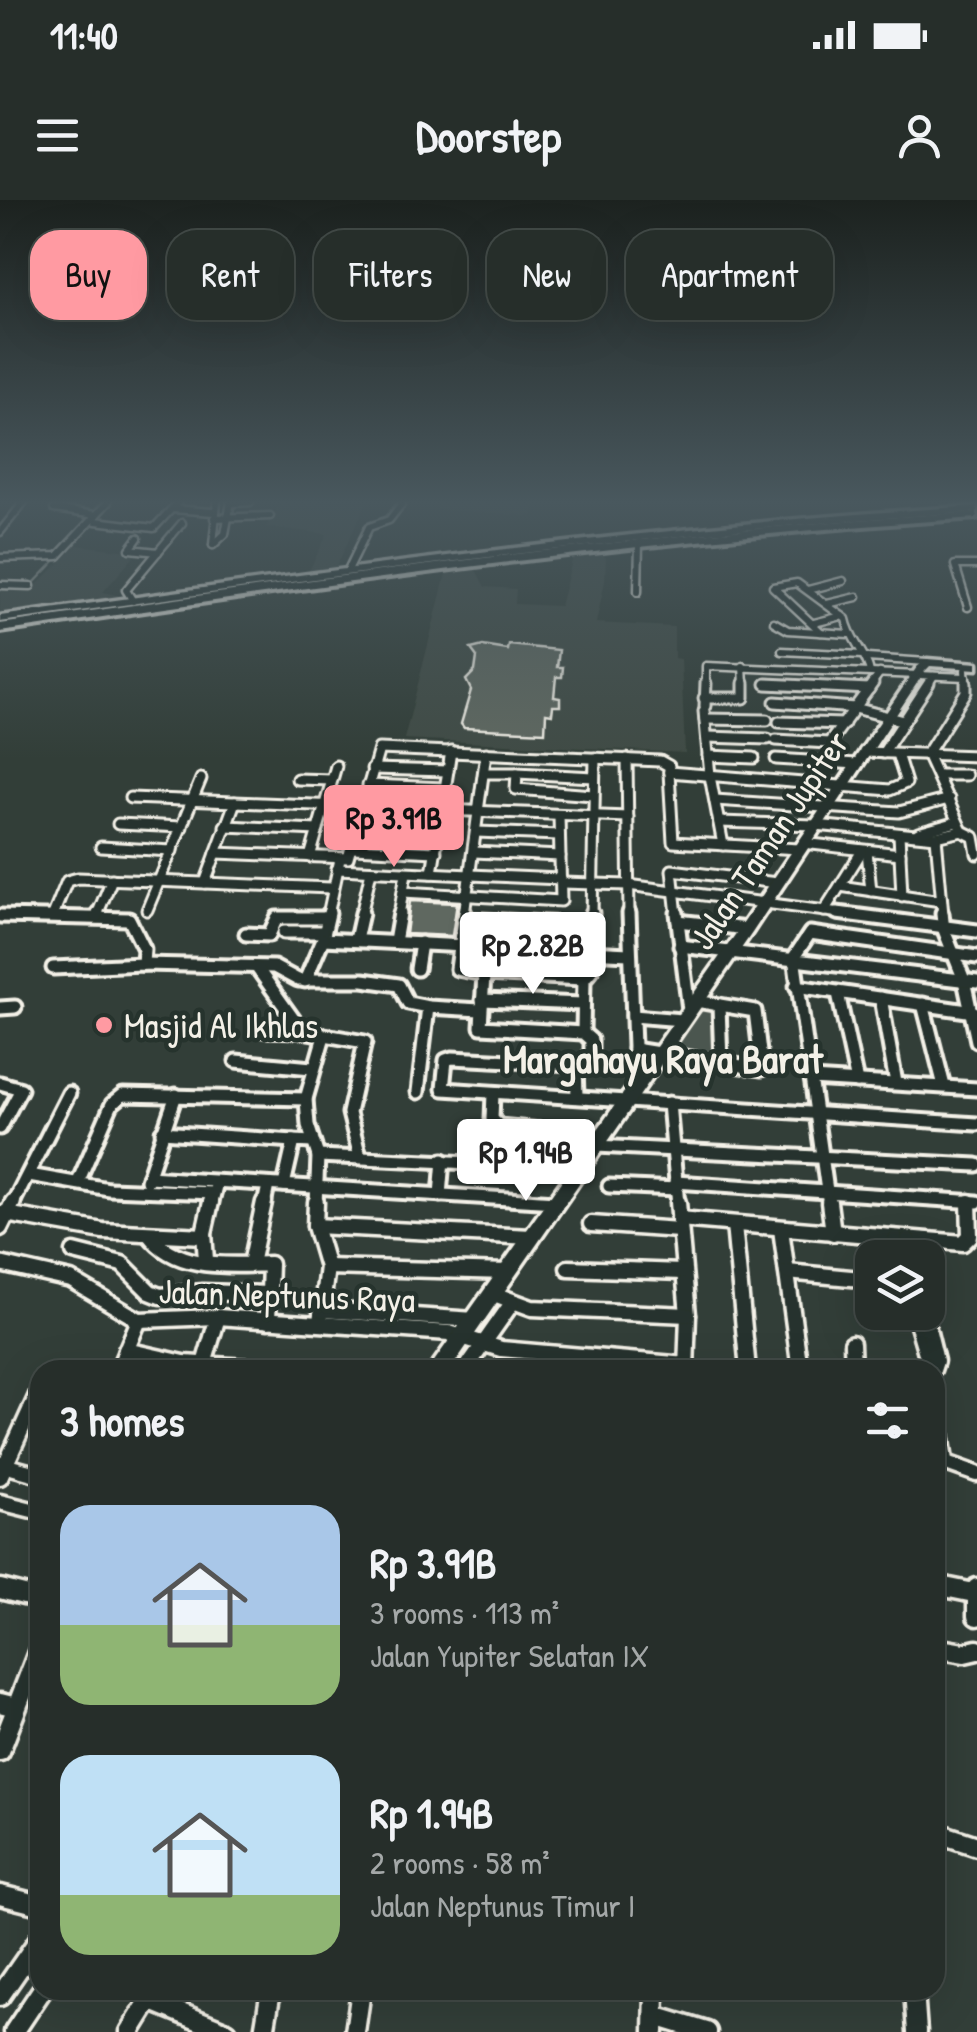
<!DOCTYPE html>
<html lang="en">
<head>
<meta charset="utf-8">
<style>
  :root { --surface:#262e2a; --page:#2e3632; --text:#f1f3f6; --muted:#a4a8a8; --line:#424a47; --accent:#ff9aa2 }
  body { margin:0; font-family:"Patrick Hand",sans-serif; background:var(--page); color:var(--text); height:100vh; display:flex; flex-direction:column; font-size:38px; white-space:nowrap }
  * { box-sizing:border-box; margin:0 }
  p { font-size:32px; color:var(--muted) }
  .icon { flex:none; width:55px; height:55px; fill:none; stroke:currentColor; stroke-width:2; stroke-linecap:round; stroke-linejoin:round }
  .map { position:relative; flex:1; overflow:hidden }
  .sheet { position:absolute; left:30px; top:1160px; width:915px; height:640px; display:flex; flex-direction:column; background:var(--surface); border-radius:30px; box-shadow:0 10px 40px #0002,0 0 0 2px var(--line) }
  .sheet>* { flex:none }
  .guide { position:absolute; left:30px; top:30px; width:918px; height:90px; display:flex; gap:20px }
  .fabs { position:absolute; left:855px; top:1040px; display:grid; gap:20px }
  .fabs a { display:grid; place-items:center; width:90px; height:90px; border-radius:20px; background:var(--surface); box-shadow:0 10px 40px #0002,0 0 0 2px var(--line); font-size:50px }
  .price { position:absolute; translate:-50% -85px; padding:0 22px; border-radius:10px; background:#fff; color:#222; font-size:32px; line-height:65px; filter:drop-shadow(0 2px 5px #0008) }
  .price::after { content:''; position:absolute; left:50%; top:60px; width:30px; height:22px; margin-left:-15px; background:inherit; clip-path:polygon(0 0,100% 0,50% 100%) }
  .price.active { background:var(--accent); color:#111 }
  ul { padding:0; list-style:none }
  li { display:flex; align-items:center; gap:30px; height:250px; padding:0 30px }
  li span { display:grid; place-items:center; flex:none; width:280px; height:200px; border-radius:30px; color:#555 }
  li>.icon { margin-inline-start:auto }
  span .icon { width:120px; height:120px; fill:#fffc; stroke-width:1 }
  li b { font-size:42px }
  h2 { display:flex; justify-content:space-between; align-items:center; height:120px; padding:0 30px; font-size:42px }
  .tag { padding:0 35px; border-radius:30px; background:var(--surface); box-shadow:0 10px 40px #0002,0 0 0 2px var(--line); font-size:35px; line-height:90px }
  .tag.active { background:var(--accent); color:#111 }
  .status { display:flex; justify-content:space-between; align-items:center; height:70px; padding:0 50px; background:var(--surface); direction:ltr }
  .status svg { height:28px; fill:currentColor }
  header { display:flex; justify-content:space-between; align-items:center; height:130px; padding:0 30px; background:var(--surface); font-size:45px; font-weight:700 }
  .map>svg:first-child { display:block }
  .built { fill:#404b44 }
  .green { fill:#4c564f; stroke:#a0a49c; stroke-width:2.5 }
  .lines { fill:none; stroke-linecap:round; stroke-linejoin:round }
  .stream { stroke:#a6a9a1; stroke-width:2.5 }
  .building { fill:#5f6861; stroke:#f4f1e8; stroke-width:2.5 }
  .street-far4-casing { stroke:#f4f1e8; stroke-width:11 }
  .street-far3-casing { stroke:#f4f1e8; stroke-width:15 }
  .street-far2-casing { stroke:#f4f1e8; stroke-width:19 }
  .street-far1-casing { stroke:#f4f1e8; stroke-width:21 }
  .street-casing { stroke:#f4f1e8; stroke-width:25 }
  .secondary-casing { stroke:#f4f1e8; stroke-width:7 }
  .highway-casing { stroke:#f4f1e8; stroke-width:8 }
  .street-far4 { stroke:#26332d; stroke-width:6 }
  .street-far3 { stroke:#26332d; stroke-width:9 }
  .street-far2 { stroke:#26332d; stroke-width:11 }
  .street-far1 { stroke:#26332d; stroke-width:14 }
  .street { stroke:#26332d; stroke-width:18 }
  .secondary { fill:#26332d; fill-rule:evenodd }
  .highway { fill:#26332d; fill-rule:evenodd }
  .poi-dot { fill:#ff9aa2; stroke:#26332d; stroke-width:4 }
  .labels { text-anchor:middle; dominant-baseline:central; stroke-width:9; stroke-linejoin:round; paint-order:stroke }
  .street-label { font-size:35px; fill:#f4f1e8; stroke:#26332d }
  .poi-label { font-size:35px; fill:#f4f1e8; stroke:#26332d; text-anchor:start }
  .quarter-label { font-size:40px; font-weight:bold; fill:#f4f1e8; stroke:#26332d }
</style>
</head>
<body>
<div class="status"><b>11:40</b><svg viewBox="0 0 49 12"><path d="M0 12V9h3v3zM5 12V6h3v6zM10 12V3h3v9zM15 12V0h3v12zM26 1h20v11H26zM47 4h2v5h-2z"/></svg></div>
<header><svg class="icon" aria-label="menu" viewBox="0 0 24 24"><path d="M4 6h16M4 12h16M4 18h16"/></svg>Doorstep<svg class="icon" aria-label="person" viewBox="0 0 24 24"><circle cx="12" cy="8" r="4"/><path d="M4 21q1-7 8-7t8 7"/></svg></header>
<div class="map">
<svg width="977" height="1832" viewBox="0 0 977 1832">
  <rect width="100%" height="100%" fill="#323e38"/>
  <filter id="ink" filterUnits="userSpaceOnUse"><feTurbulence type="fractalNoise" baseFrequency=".01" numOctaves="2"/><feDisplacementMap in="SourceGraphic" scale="20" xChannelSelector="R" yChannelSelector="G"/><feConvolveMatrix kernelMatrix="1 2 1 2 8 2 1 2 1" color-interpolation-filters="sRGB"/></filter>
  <g filter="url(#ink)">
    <g class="built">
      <path d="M281,302H367L336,367L309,371L327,334L266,327Z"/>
      <path d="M438,302H536L532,316L436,309Z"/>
      <path d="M77,345L138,352L103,392L125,397L0,416V384L36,386Z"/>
      <path d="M600,349L606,358L605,381L596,423L674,427V458L681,459L685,553L404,539L447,370L474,366L485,387L516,389L515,404L560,406L572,361L569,353Z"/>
    </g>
    <path class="green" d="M698,804L714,807L716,857L679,852L672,842Z"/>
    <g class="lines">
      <path class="stream" d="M33,384L58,358"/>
    </g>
    <g class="building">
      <path d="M509,445L559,450L557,467H563L562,477H556L554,497L560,498V506H553L552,514L546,513L545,532L464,528L461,524L471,490L466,480L475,471L477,457L471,449L483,446L508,450Z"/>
      <path d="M410,701L457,703L452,736L406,734Z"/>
    </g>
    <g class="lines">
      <g class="street-far4-casing">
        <g id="street-far4">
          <path d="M231,303L250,302"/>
          <path d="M54,309L96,315"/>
          <path d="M173,309L214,312"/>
          <path d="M214,318L270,316"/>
          <path d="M96,321L154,328L178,302"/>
          <path d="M0,332L24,302"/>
          <path d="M138,338L130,349L158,352"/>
          <path d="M213,345L225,334L231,302"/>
          <path d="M213,345L217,302"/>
          <path d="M0,358L58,356L108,302"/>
          <path d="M348,370L369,327L389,320L403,302"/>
          <path d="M0,385L31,386"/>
          <path d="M808,390L843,381"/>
          <path d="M638,392L639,343"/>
          <path d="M133,401L126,390L182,323"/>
          <path d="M827,404L857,397"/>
          <path d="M968,407L955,365H977"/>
          <path d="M774,422L788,430L849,434"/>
          <path d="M814,423L842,416"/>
          <path d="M821,432L773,387L797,383L846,419C850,440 866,452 870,472"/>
          <path d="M782,451L862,455"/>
          <path d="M867,458L927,462"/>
          <path d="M743,466L744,485"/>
          <path d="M965,470L966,485"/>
          <path d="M766,484L795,485"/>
          <path d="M706,485V466L966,477"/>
          <path d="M871,485L880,473"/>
          <path d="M928,485L934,476"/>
        </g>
      </g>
      <g class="street-far3-casing">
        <g id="street-far3">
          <path d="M766,484L869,489"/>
          <path d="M704,498H744V483"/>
          <path d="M775,502L855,508L904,521"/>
          <path d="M705,506L706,483"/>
          <path d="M704,511L710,576L723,645"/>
          <path d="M705,519L767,520"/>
          <path d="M779,522L844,524"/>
          <path d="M707,537L768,539"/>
          <path d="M776,540L829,543L873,483"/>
          <path d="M864,552L977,556"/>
          <path d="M883,553L929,483"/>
          <path d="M708,556L754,558"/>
          <path d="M627,559L629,715"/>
          <path d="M776,559L857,564"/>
          <path d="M372,569L448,571"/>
          <path d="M669,572L890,590L906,583L897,554"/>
          <path d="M669,572L673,642L799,649"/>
          <path d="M484,573H517"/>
          <path d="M937,575H966"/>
          <path d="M297,579L332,580"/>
          <path d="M368,585L445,588"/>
          <path d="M593,595L516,589L517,573L594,577"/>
          <path d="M130,598L628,617"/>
          <path d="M715,600L899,612L949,599"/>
          <path d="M719,622L816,625L936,637L962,631"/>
          <path d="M118,624L182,627"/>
          <path d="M225,626L318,630"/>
          <path d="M358,629L439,632"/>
          <path d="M962,631L927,554L966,492V483"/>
          <path d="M962,631L974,637L977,654"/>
          <path d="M476,632L559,635"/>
          <path d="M918,633L957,622"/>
          <path d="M899,634L902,696"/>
          <path d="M936,637L943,715"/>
          <path d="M803,643L900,654"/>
          <path d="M101,647L172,651"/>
          <path d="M353,648L436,652"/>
          <path d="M867,651L871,691"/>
          <path d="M474,652L560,656"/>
          <path d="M216,653L348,658L379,549L660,561L669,566V572"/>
          <path d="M310,657L336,566"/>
          <path d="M337,669L561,679"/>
          <path d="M432,673L451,551"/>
          <path d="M205,683L235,602"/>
          <path d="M562,683L628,685L856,715"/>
          <path d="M840,686L941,701"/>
          <path d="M403,692L561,701L559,615"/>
          <path d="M147,710L201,579"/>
          <path d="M824,711L862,651"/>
          <path d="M53,715L67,681L78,678L331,688"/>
          <path d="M97,715L112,679"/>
          <path d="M328,715L340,659"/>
          <path d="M361,715L371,671"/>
          <path d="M399,715L406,673"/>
          <path d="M464,715L486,553"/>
          <path d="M592,715L595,558"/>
          <path d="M677,715L672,670L777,683"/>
        </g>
      </g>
      <g class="street-far2-casing">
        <g id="street-far2">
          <path d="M329,713L323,739L629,754"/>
          <path d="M465,713L457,769L484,774L481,827L583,833L591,840V866"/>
          <path d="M629,713L635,873"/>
          <path d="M677,713L689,810"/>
          <path d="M837,713L977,731"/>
          <path d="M942,713L944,730L964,780L977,841"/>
          <path d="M0,716L129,719L144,749L143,764"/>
          <path d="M96,717L98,713"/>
          <path d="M463,719L590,725"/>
          <path d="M678,721L747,729"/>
          <path d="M284,732H322"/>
          <path d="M246,734L269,735L277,718H325"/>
          <path d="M356,740L362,713"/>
          <path d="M395,742L400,713"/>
          <path d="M680,746L977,782"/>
          <path d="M53,768L143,764L274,767L298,780H363L399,785L408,803L428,807"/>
          <path d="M257,768L302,831L365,842L349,913L360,957"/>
          <path d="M417,769L421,743"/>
          <path d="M484,774L584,779"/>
          <path d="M305,781L323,739"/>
          <path d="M796,786L974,812"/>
          <path d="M838,793L857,882"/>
          <path d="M881,798L896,883"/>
          <path d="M482,800L582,804"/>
          <path d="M696,801L755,811L762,869L721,863"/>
          <path d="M923,804L944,886"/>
          <path d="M0,808L15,807"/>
          <path d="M633,816L682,820"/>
          <path d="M263,830L302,831"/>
          <path d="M583,833L584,779L591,771L592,713"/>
          <path d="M634,849L721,863L719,805"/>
          <path d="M236,861L312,868"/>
          <path d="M576,865L577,897"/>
          <path d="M635,867L452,858L446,860L443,889L977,924"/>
          <path d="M811,879L977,889"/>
          <path d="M0,883L21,889L0,928"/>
          <path d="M418,892L428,807L480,810"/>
          <path d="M493,893L492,919L499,926L604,936"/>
          <path d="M669,903L678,1005"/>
          <path d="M162,932L294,941"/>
          <path d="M596,946L977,965"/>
          <path d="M318,956L579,968"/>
          <path d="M29,975L109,989L214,993"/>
          <path d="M148,977L556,1002"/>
          <path d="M147,981L176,895"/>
          <path d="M78,982L112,904L123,895L306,899"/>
          <path d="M675,982L977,1002"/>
          <path d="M284,985L294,941L312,942"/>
          <path d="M609,986L677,989"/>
          <path d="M440,995L443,960"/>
          <path d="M12,1005L69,893"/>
          <path d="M211,1005L216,986"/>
          <path d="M264,1005L268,985"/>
          <path d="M316,1005L318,956L308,925L306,899L324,836"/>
          <path d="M829,1005L794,757L810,733L977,757"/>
        </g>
      </g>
      <g class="street-far1-casing">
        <g id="street-far1">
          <path d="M316,1002L315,1026L327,1067L320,1122"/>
          <path d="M678,1002L688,1115L686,1170"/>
          <path d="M829,1002L833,1033"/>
          <path d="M0,1013L103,1031L204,1036"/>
          <path d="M679,1019L963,1043L970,1036L969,1002"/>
          <path d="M591,1024L679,1030"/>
          <path d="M734,1025L748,1170"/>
          <path d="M315,1026L531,1037"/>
          <path d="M0,1028L13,1002"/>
          <path d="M781,1029L800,1170"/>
          <path d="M149,1034C176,1071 229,1065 270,1064L268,1121"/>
          <path d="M896,1038L900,1058"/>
          <path d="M908,1039L912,1058"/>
          <path d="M74,1052L122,1064L150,1092L160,1096L203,1092L271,1094"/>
          <path d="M206,1060L204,1033L211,1002"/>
          <path d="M0,1064L71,1080L139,1120L218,1117L449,1133L501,1149L686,1165"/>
          <path d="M251,1064L264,1002"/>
          <path d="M327,1067L508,1072"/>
          <path d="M568,1068L682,1072"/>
          <path d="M787,1072L872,1080"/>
          <path d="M494,1094L532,1108L688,1115"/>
          <path d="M322,1110L475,1120"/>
          <path d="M914,1112L931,1170"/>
          <path d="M924,1112L936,1161L933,1170"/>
          <path d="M852,1143L853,1170"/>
          <path d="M126,1150L184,1163L294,1170"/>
          <path d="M204,1164L218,1117"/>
          <path d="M118,1170L139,1120"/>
          <path d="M465,1170L512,1103"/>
          <path d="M935,1192L945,1261"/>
          <path d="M935,1259L977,1274"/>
          <path d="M0,1264L40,1275"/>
          <path d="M0,1277L38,1193"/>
          <path d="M0,1302L40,1312"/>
        </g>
      </g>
      <g class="street-casing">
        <g id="street">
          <path d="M935,1385L974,1393"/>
          <path d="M977,1388V1416"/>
          <path d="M0,1389L40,1399"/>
          <path d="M935,1448L964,1453L977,1450"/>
          <path d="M0,1503L16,1507"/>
          <path d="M0,1551L40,1447"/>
          <path d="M935,1632L977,1646"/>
          <path d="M0,1695L40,1705"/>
          <path d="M914,1790L917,1832"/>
          <path d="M0,1796L40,1738"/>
          <path d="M149,1800L227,1832"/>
          <path d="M655,1816L707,1832"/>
          <path d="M14,1832L42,1790"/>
          <path d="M130,1832L156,1790"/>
          <path d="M264,1832L271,1790"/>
          <path d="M355,1832L361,1790"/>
          <path d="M654,1832L655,1790"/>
        </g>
      </g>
      <g class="secondary-casing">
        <g id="secondary">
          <path d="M977,306V312C649,331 325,377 0,422V416C325,371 649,325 977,306Z"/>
          <path d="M927,459L977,463V469L930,466L925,471L752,733L450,1170H428L742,725L917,467Z"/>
        </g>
      </g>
      <g class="highway-casing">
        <path id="highway" d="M977,312V318C649,338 325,384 0,432V424C325,377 649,331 977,312Z"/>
      </g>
      <use href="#street-far4" class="street-far4"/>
      <use href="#street-far3" class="street-far3"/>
      <use href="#street-far2" class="street-far2"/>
      <use href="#street-far1" class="street-far1"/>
      <use href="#street" class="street"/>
      <use href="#secondary" class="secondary"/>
      <use href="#highway" class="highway"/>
    </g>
  </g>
  <linearGradient id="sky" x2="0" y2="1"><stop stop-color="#1c221f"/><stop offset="0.54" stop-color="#49585e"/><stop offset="1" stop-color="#49585e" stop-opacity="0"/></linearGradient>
  <rect width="977" height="559" fill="url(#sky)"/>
  <circle class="poi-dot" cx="104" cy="825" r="10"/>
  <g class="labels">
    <g class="street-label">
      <text transform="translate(769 640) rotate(-56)">Jalan Taman Jupiter</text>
      <text transform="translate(287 1095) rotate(2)">Jalan Neptunus Raya</text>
    </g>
    <g class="poi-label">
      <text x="124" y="825">Masjid Al Ikhlas</text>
    </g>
    <g class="quarter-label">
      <text x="663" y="858">Margahayu Raya Barat</text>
    </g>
  </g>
</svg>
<div class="fabs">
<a><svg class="icon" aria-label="layers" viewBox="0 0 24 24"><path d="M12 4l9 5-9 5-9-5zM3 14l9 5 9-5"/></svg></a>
</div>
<b class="price active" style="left:394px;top:670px">Rp 3.91B</b>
<b class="price" style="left:533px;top:797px">Rp 2.82B</b>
<b class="price" style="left:526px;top:1004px">Rp 1.94B</b>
<div class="guide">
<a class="tag active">Buy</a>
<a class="tag">Rent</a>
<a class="tag">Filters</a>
<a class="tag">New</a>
<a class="tag">Apartment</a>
</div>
<section class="sheet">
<h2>3 homes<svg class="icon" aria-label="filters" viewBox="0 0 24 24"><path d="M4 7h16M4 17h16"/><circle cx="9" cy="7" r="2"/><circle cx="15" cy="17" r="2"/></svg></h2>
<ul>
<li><span style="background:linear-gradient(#a9c7e8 60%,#8fb573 0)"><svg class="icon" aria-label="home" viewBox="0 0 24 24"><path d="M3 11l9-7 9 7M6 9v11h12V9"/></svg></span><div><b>Rp 3.91B</b><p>3 rooms · 113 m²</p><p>Jalan Yupiter Selatan IX</p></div></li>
<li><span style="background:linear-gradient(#bfe0f5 70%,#8fb573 0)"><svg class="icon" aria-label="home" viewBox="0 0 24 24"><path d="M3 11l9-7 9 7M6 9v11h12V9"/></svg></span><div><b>Rp 1.94B</b><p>2 rooms · 58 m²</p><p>Jalan Neptunus Timur I</p></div></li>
</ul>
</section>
</div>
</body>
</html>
